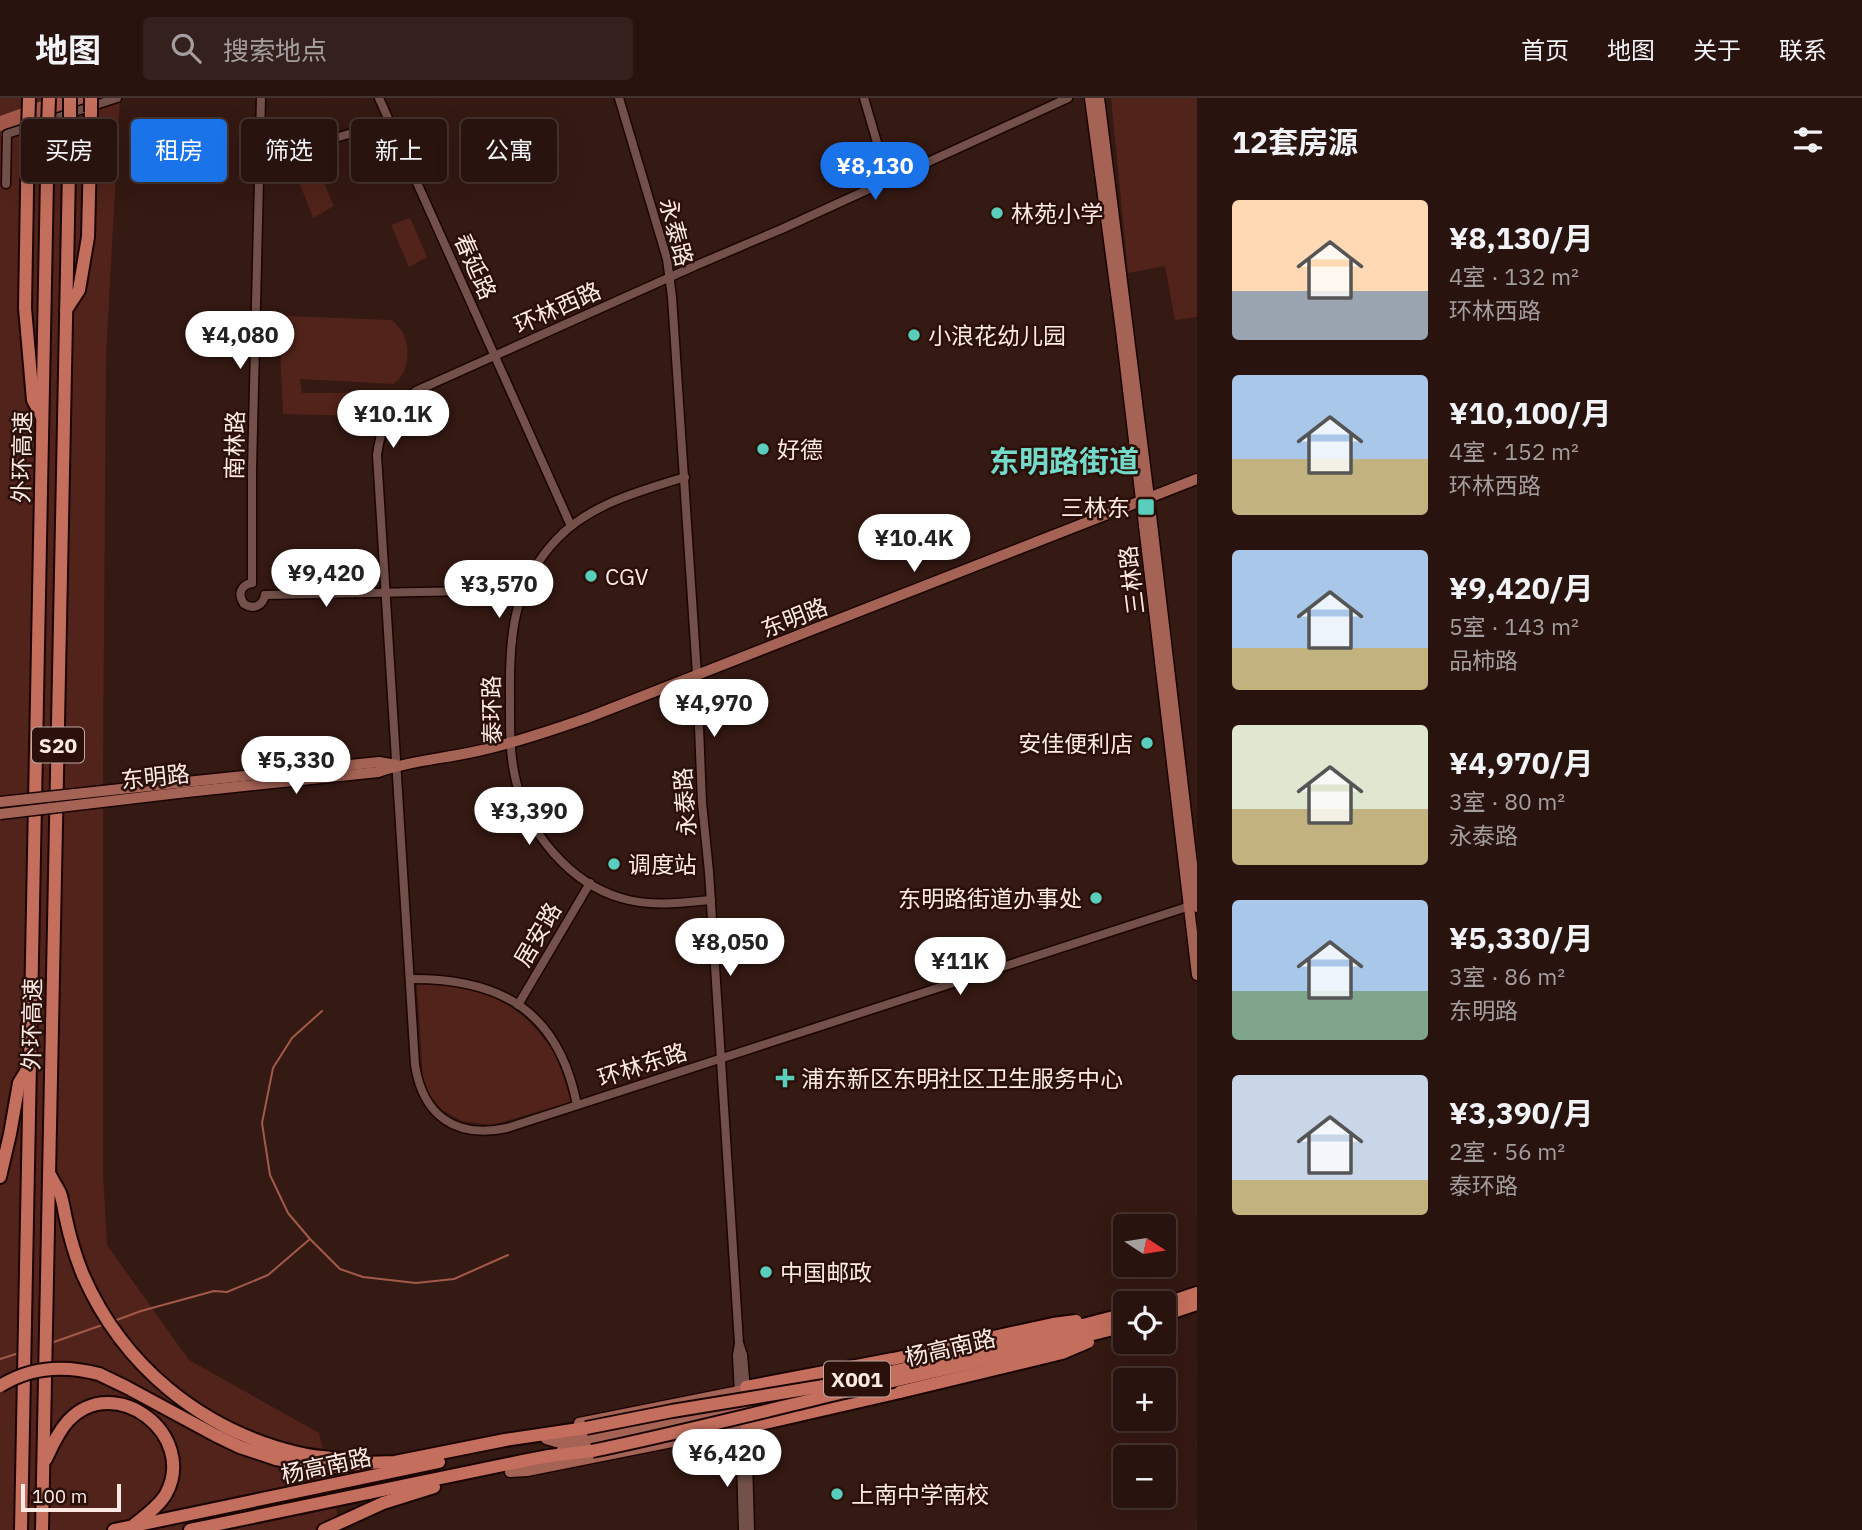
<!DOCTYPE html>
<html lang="zh">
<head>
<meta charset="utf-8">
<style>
  :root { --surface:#28130e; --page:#34201c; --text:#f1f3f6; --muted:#a59e9e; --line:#44322e; --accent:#1a73e8 }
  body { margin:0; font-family:"IBM Plex Sans","Noto Sans SC",sans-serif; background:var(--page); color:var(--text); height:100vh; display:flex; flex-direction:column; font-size:26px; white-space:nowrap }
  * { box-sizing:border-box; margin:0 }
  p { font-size:23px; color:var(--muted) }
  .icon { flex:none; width:38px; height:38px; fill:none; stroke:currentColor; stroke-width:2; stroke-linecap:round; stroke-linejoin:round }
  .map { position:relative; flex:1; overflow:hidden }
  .side { display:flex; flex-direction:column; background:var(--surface); width:665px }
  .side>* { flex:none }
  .hud { position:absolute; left:21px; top:21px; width:665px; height:63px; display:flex; gap:14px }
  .needle { width:46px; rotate:102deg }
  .buttons { position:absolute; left:1113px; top:1116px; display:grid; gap:14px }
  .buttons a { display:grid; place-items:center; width:63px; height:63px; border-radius:7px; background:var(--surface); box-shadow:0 7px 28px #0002,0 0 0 2px var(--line); font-size:35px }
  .scale { position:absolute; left:21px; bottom:18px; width:100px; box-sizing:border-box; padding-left:7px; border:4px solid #feeae5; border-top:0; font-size:19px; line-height:24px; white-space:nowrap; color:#feeae5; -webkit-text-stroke:5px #2b100a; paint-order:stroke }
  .price { position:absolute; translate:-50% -60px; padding:0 16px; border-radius:24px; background:#fff; color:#222; font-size:23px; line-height:46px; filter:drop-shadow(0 2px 4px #0008) }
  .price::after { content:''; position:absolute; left:50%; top:42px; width:21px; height:16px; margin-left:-10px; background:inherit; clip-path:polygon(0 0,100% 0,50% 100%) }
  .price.selected { background:var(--accent); color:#fff }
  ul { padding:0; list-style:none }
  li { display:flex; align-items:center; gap:21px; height:175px; padding:0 35px }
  li span { display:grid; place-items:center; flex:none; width:196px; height:140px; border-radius:7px; color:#555 }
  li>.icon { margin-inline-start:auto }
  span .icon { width:84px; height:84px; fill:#fffc; stroke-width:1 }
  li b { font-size:30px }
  h2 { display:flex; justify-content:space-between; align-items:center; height:84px; padding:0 35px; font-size:30px }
  .tag { padding:0 24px; border-radius:7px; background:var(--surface); box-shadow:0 7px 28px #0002,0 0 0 2px var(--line); font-size:24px; line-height:63px }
  .tag.selected { background:var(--accent); color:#fff }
  header { display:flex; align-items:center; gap:42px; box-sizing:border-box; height:98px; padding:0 35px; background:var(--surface); border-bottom:2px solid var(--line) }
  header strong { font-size:33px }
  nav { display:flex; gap:38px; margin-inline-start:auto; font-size:24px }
  .search { width:490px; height:63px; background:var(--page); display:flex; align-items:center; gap:18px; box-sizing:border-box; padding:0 24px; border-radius:7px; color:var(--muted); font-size:26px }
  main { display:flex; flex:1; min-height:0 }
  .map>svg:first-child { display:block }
  .green { fill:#51231a }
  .water { fill:#a3594a }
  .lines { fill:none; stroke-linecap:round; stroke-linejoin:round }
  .stream { stroke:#a3594a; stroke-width:2 }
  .minor-casing { stroke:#1b0402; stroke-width:11 }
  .major-casing { stroke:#1b0402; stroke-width:13 }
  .highway-casing { stroke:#1b0402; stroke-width:16 }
  .minor { stroke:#73514a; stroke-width:8 }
  .major { stroke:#a46355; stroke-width:10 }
  .highway { stroke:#c46f5d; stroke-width:12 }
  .major-bridge-casing { stroke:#1b0402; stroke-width:13; stroke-linecap:butt }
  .highway-bridge-casing { stroke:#1b0402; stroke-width:16; stroke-linecap:butt }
  .major-bridge { stroke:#a46355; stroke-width:10 }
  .highway-bridge { stroke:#c46f5d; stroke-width:12 }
  .poi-dot { fill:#5acebd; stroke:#2b100a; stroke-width:2.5 }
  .labels { text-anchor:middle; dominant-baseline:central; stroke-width:5; stroke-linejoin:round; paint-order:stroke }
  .shield { fill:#2b100a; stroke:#bfa9a3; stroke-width:2 }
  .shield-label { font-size:21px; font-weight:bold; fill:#feeae5 }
  .poi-label { font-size:23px; fill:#feeae5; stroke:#2b100a; text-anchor:start }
  .street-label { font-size:23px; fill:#feeae5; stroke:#2b100a }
  .district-label { font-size:30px; font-weight:bold; fill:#73daca; stroke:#2b100a }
</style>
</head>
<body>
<header>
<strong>地图</strong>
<div class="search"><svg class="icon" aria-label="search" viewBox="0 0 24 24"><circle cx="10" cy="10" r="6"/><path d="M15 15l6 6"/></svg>搜索地点</div>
<nav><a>首页</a><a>地图</a><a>关于</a><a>联系</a></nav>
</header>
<main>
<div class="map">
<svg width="1197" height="1432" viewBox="0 0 1197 1432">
  <rect width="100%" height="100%" fill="#351913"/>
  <g class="green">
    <path d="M0,0H120L106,258L103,677V1074L107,1147L189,1262L319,1335L341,1432H0Z"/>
    <path d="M1111,0H1197V219L1175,222L1165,168L1128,175Z"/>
    <path d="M317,69L334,108L313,120L297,79Z"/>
    <path d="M410,120L427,159L409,169L391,127Z"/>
    <path d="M287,218L392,222C396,226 400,230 403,235C411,252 409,276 393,286L300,281L302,295H363L362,318L283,316L280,250Z"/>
    <path d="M417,886C467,886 507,896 539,935C544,941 549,946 553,953C561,969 566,987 571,1004L492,1027L462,1023L442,1012L428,996L423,980Z"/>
  </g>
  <path class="water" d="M50,0H113L0,33V18Z"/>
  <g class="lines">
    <g class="stream">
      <path d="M322,913L292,940L273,970L262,1025L270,1077L288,1115L310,1141L340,1171L363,1179L416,1185L454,1181L508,1157"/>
      <path d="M114,1223L141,1213L214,1193L227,1194L268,1177L310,1141"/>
      <path d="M51,1245L105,1226"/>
      <path d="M0,1261L19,1255"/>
    </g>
    <g class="minor-casing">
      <g id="minor">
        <path d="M379,0L571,428"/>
        <path d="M619,0L667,161L672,199L697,577L702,705L709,774L739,1245L743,1257L746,1293"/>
        <path d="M864,0L888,82"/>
        <path d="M1068,0L784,130L697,167L416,293C388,313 382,323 377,357L415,967C423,1018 456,1041 507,1030L1193,807"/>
        <path d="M260,62L390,24"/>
        <path d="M6,86L7,36L117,0"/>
        <path d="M685,379C640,393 590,406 557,441C513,487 509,538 510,598C510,627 509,655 516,683C527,734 570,785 621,800C650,809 681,805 711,802"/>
        <path d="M252,485V371L261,0"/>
        <path d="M252,485C241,487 237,496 244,506C253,512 263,508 265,497"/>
        <path d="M265,497L523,492"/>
        <path d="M410,881C502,880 559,914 577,1007"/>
        <path d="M518,907L590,785"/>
        <path d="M739,1296L737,1257L739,1246"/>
        <path d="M740,1327L743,1432"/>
        <path d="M747,1327L750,1432"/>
      </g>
    </g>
    <g class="major-casing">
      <g id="major">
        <path d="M1090,0L1121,232L1197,877"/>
        <path d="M1099,0L1149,400L1197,809"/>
        <path d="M186,684L379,664L396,667"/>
        <path d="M187,694L378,674C409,663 441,661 473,654C512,646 550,633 587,620L1197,381"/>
        <path d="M1148,1206L1170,1200"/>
        <path d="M784,1289L866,1272"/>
        <path d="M579,1325L739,1293L747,1296L756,1294"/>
        <path d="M546,1341L556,1344L747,1308"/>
        <path d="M562,1351L671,1329"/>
        <path d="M510,1374L527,1373L747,1329"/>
      </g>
    </g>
    <g class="highway-casing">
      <g id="highway">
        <path d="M28,34L25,210L33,302L42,319"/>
        <path d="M66,212L79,192L88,139L91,14"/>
        <path d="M50,1077C53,1083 57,1089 60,1095C63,1103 64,1113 66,1121C70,1140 76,1160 83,1177C123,1268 201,1332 298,1355C313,1359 329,1359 345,1362"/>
        <path d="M0,1079L10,1036L19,985L30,967"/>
        <path d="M1164,1206L1197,1195"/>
        <path d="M1164,1217L1197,1206"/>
        <path d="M99,1276L126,1289L215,1337L240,1349L276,1361L317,1368L341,1369L363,1365L395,1364L505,1342L586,1330"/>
        <path d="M746,1289L893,1261"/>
        <path d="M747,1329L900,1294"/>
        <path d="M46,1361C52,1348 58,1334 68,1323C115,1273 198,1337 166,1396C159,1408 146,1417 135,1426"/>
        <path d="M21,1432L48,28"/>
        <path d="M42,1432L70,21"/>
        <path d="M114,1432L439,1364"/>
        <path d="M190,1432L523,1363L549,1358L592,1353"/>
        <path d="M324,1432L383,1405L434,1389"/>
      </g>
    </g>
    <use href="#minor" class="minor"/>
    <use href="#major" class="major"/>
    <use href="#highway" class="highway"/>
    <g class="major-bridge-casing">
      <g id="major-bridge">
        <path d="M0,704L186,684"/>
        <path d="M0,716L187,694"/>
      </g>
    </g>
    <g class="highway-bridge-casing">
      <g id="highway-bridge">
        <path d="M91,14V0"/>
        <path d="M70,21V0"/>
        <path d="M48,28L49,0"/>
        <path d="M28,34L29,0"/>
        <path d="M893,1261L1053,1226L1076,1223"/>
        <path d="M0,1288C30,1269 65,1267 99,1276"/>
        <path d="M900,1294L1062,1255L1088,1244"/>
        <path d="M586,1330L672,1313L842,1285L988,1252L1125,1216"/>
        <path d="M592,1353C675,1336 757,1315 840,1295C936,1273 1031,1252 1125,1228"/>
      </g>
    </g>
    <use href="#major-bridge" class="major-bridge"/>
    <use href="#highway-bridge" class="highway-bridge"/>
  </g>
  <g class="poi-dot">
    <circle cx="997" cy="115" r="7"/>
    <circle cx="914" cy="237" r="7"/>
    <circle cx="763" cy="351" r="7"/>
    <rect x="1137" y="400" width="18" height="18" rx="3.5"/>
    <circle cx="591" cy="478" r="7"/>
    <circle cx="1147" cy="645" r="7"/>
    <circle cx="614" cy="766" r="7"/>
    <circle cx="1096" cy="800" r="7"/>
    <path d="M781.5 969.5h7v7h7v7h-7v7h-7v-7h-7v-7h7z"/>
    <circle cx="766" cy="1174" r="7"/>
    <circle cx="837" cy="1396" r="7"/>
  </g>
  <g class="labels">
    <g class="shield">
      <rect x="32" y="629.5" width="52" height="35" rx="5"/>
      <rect x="824" y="1263.5" width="66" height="35" rx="5"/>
    </g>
    <g class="shield-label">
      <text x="58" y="647">S20</text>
      <text x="857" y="1281">X001</text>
    </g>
    <g class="poi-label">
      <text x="1011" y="115">林苑小学</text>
      <text x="928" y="237">小浪花幼儿园</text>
      <text x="777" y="351">好德</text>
      <text x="1130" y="409" text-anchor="end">三林东</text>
      <text x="605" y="478">CGV</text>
      <text x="1133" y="645" text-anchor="end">安佳便利店</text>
      <text x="628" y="766">调度站</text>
      <text x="1082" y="800" text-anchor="end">东明路街道办事处</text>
      <text x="801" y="980">浦东新区东明社区卫生服务中心</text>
      <text x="780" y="1174">中国邮政</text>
      <text x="851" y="1396">上南中学南校</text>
    </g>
    <g class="street-label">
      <text transform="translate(677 134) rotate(75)">永泰路</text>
      <text transform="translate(476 168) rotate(66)">春延路</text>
      <text transform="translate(557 209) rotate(-24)">环林西路</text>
      <text transform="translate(234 347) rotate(-89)">南林路</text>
      <text transform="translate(21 359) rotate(-89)">外环高速</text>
      <text transform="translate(1131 482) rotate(-97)">三林路</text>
      <text transform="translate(794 519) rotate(-21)">东明路</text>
      <text transform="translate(491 612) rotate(-91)">泰环路</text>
      <text transform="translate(155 678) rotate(-6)">东明路</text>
      <text transform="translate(684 704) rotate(-94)">永泰路</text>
      <text transform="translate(537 836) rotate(-60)">居安路</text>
      <text transform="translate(31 926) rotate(-89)">外环高速</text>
      <text transform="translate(642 966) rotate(-18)">环林东路</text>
      <text transform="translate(950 1249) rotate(-13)">杨高南路</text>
      <text transform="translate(326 1367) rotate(-12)">杨高南路</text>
    </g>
    <g class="district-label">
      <text x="1064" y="362">东明路街道</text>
    </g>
  </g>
</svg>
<div class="buttons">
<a><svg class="needle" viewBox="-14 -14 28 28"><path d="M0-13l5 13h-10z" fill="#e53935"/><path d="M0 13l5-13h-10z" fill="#a59e9e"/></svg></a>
<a><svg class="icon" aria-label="locate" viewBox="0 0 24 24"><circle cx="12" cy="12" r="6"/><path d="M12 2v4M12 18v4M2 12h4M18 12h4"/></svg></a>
<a>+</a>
<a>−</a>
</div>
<div class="scale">100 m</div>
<b class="price selected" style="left:875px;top:104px">¥8,130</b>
<b class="price" style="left:240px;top:273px">¥4,080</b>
<b class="price" style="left:393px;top:352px">¥10.1K</b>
<b class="price" style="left:914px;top:476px">¥10.4K</b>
<b class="price" style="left:326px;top:511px">¥9,420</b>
<b class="price" style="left:499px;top:522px">¥3,570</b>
<b class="price" style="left:714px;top:641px">¥4,970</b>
<b class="price" style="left:296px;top:698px">¥5,330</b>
<b class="price" style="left:529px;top:749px">¥3,390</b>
<b class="price" style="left:730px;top:880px">¥8,050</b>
<b class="price" style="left:960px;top:899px">¥11K</b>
<b class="price" style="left:727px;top:1391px">¥6,420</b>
<div class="hud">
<a class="tag">买房</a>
<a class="tag selected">租房</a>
<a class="tag">筛选</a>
<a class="tag">新上</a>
<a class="tag">公寓</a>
</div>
</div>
<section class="side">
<h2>12套房源<svg class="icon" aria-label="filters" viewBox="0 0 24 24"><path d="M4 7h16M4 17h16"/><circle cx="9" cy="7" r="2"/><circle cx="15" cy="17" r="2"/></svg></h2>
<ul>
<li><span style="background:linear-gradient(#ffd9b3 65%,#9aa5b1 0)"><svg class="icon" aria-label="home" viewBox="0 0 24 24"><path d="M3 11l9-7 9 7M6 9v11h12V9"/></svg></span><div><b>¥8,130/月</b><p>4室 · 132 m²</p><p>环林西路</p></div></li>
<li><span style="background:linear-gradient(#a9c7e8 60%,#c2b280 0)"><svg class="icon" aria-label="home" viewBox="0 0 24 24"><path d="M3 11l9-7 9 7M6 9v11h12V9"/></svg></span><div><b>¥10,100/月</b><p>4室 · 152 m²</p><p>环林西路</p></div></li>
<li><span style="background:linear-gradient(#a9c7e8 70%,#c2b280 0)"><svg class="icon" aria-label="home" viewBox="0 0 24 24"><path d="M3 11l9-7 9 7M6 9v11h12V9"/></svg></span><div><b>¥9,420/月</b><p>5室 · 143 m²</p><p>品柿路</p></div></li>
<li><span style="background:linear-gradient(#dfe7d0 60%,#c2b280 0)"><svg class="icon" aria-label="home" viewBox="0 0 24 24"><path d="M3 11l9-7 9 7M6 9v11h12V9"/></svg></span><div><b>¥4,970/月</b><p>3室 · 80 m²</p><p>永泰路</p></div></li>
<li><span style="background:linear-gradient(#a9c7e8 65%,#7fa58c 0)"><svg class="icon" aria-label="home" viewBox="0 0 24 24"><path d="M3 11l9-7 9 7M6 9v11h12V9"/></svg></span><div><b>¥5,330/月</b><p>3室 · 86 m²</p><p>东明路</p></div></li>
<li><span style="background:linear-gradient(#c9d6e8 75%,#c2b280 0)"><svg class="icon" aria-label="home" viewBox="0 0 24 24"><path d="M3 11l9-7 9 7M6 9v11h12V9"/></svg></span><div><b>¥3,390/月</b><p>2室 · 56 m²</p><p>泰环路</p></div></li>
</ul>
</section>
</main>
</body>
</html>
